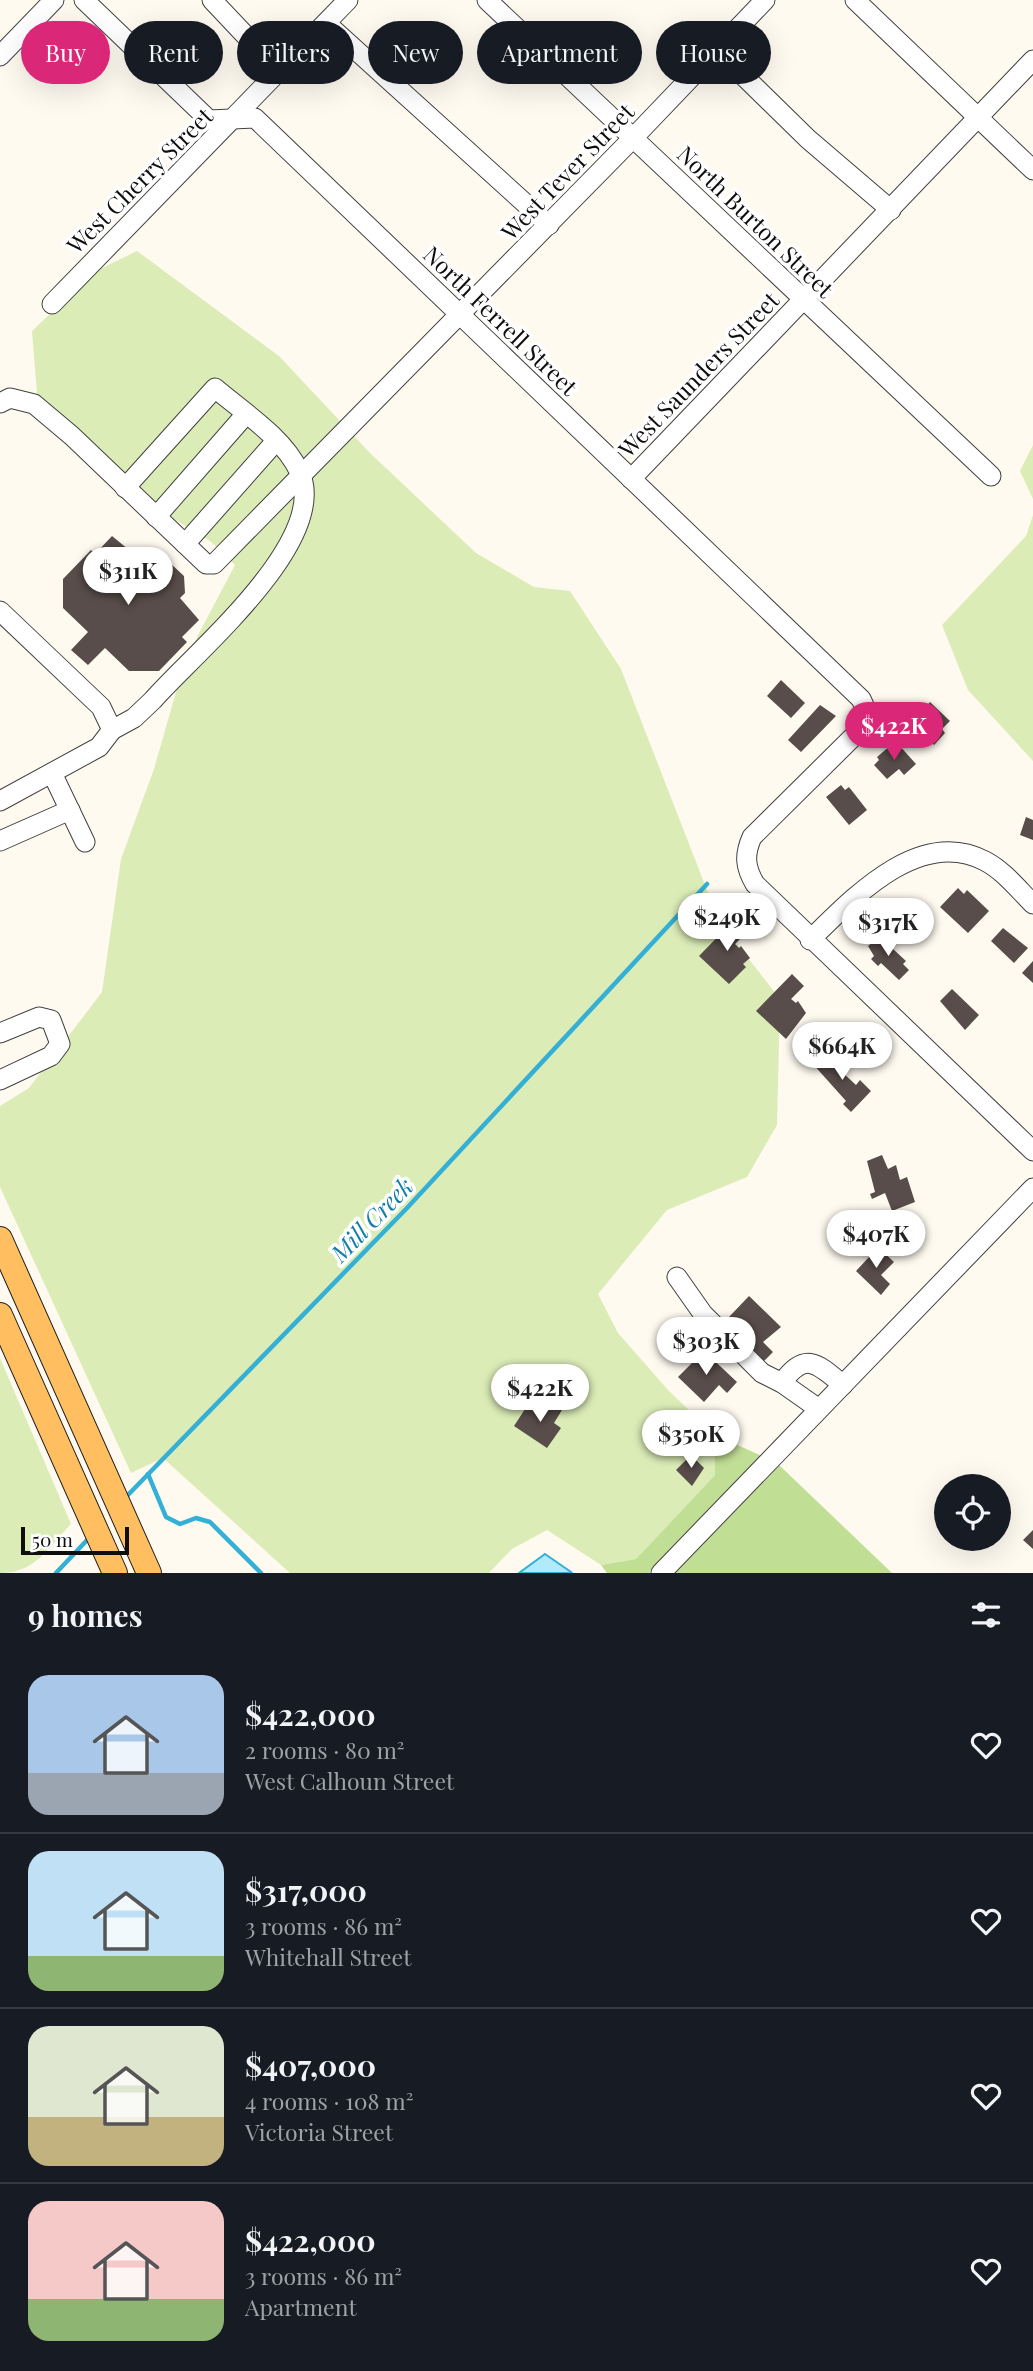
<!DOCTYPE html>
<html lang="en">
<head>
<meta charset="utf-8">
<style>
  :root { --surface:#171b24; --page:#242831; --text:#f1f3f6; --muted:#9ea1a6; --line:#363941; --accent:#db2777 }
  body { margin:0; font-family:"Playfair Display",serif; background:var(--page); color:var(--text); height:100vh; display:flex; flex-direction:column; font-size:26px; white-space:nowrap }
  * { box-sizing:border-box; margin:0 }
  p { font-size:23px; color:var(--muted) }
  .icon { flex:none; width:38px; height:38px; fill:none; stroke:currentColor; stroke-width:2; stroke-linecap:round; stroke-linejoin:round }
  .map { position:relative; height:1573px; overflow:hidden }
  .drawer { display:flex; flex-direction:column; background:var(--surface); flex:1 }
  .drawer>* { flex:none }
  .banner { position:absolute; left:21px; top:21px; width:992px; height:63px; display:flex; gap:14px }
  .buttons { position:absolute; left:934px; top:1474px; display:grid; gap:14px }
  .buttons a { display:grid; place-items:center; width:77px; height:77px; border-radius:50%; background:var(--surface); box-shadow:0 7px 28px #0002; font-size:35px }
  .scale { position:absolute; left:21px; bottom:18px; width:108px; box-sizing:border-box; padding-left:7px; border:4px solid #0e0e0e; border-top:0; font-size:19px; line-height:24px; white-space:nowrap; color:#0e0e0e; -webkit-text-stroke:5px #fff; paint-order:stroke }
  .price { position:absolute; translate:-50% -60px; padding:0 16px; border-radius:24px; background:#fff; color:#222; font-size:23px; line-height:46px; filter:drop-shadow(0 2px 4px #0008) }
  .price::after { content:''; position:absolute; left:50%; top:42px; width:21px; height:16px; margin-left:-10px; background:inherit; clip-path:polygon(0 0,100% 0,50% 100%) }
  .price.on { background:var(--accent); color:#fff }
  ul { padding:0; list-style:none }
  li { display:flex; align-items:center; gap:21px; height:175px; padding:0 28px }
  li+li { border-top:2px solid var(--line) }
  li span { display:grid; place-items:center; flex:none; width:196px; height:140px; border-radius:21px; color:#555 }
  li>.icon { margin-inline-start:auto }
  span .icon { width:84px; height:84px; fill:#fffc; stroke-width:1 }
  li b { font-size:30px }
  h2 { display:flex; justify-content:space-between; align-items:center; height:84px; padding:0 28px; font-size:30px }
  .pill { padding:0 24px; border-radius:32px; background:var(--surface); box-shadow:0 7px 28px #0002; font-size:24px; line-height:63px }
  .pill.on { background:var(--accent); color:#fff }
  .map>svg:first-child { display:block }
  .green { fill:#dbecb7 }
  .forest { fill:#c1de95 }
  .water { fill:#b1eafa; stroke:#34afd5; stroke-width:2 }
  .lines { fill:none; stroke-linecap:round; stroke-linejoin:round }
  .stream { stroke:#34afd5; stroke-width:4.5 }
  .building { fill:#584d4a }
  .minor-casing { stroke:#414141; stroke-width:21 }
  .major-casing { stroke:#1f1f1f; stroke-width:26 }
  .minor { stroke:#fff; stroke-width:19 }
  .major { stroke:#ffbe60; stroke-width:24 }
  .labels { text-anchor:middle; dominant-baseline:central; stroke-width:7; stroke-linejoin:round; paint-order:stroke }
  .street-label { font-size:23px; fill:#0e0e0e; stroke:#fff }
  .water-label { font-size:24px; font-style:italic; fill:#107ea8; stroke:#fff }
</style>
</head>
<body>
<div class="map">
<svg width="1033" height="1573" viewBox="0 0 1033 1573">
  <rect width="100%" height="100%" fill="#fffaf0"/>
  <g class="green">
    <path d="M137,251L279,356L370,453L476,553L534,587L570,591L621,669L719,921L780,999L777,1125L747,1177L667,1210L598,1294L618,1333L669,1391L715,1435V1475L636,1559L601,1565L547,1530L512,1549L489,1573H290L163,1458L131,1473L0,1187V1106L29,1088L102,992L121,859L154,769L178,685L197,637L235,565L210,541L159,510L38,406L32,331L94,272Z"/>
    <path d="M1033,445V499L1020,471Z"/>
    <path d="M1033,515V761L968,690L942,625L1026,536Z"/>
    <path d="M0,1358L71,1524C48,1548 36,1573 0,1573Z"/>
  </g>
  <g class="forest">
    <path d="M715,1435L762,1456L649,1573H607L601,1565L636,1559L715,1475Z"/>
    <path d="M778,1464L892,1573H673Z"/>
  </g>
  <path class="water" d="M545,1554L571,1572L572,1573H519Z"/>
  <g class="lines">
    <g class="stream">
      <path d="M148,1474L166,1517L180,1524L196,1518L210,1522L261,1573"/>
      <path d="M125,1498L407,1208L707,884"/>
      <path d="M56,1573L89,1538"/>
    </g>
  </g>
  <g class="building">
    <path d="M112,536L134,554L139,549H155L184,576L185,593L180,598L199,620L182,637L187,642L159,671H129L105,648L88,665L71,650L88,632L63,608V579L91,550L95,554Z"/>
    <path d="M781,680L805,703L791,718L767,696Z"/>
    <path d="M930,702L950,721L942,729L945,733L934,745L917,728L930,713L925,708Z"/>
    <path d="M820,705L836,716L801,752L788,740Z"/>
    <path d="M898,744L916,764L904,775L899,769L887,779L874,765L879,760L877,757L891,745L893,748Z"/>
    <path d="M841,785L845,790L849,787L867,810L849,825L826,797Z"/>
    <path d="M1026,817L1033,820V840L1020,835Z"/>
    <path d="M958,888L964,894L967,890L989,911L968,933L940,907Z"/>
    <path d="M735,919L748,931L735,944L739,948L741,946L750,958L743,964L746,967L729,984L699,956Z"/>
    <path d="M1003,928L1028,948L1014,963L991,941Z"/>
    <path d="M880,937L906,961L903,964L909,970L899,980L881,963L878,966L871,959L874,956L868,946Z"/>
    <path d="M1033,961V983L1022,973Z"/>
    <path d="M792,974L804,986L791,999L796,1003L798,1001L806,1013L786,1039L756,1011Z"/>
    <path d="M952,989L979,1015L965,1030L940,1001Z"/>
    <path d="M822,1053L833,1063L837,1058L847,1067L842,1072L856,1085L860,1080L871,1091L851,1112L843,1104L846,1101L812,1063Z"/>
    <path d="M882,1155L888,1169L896,1165L900,1180L907,1177L915,1202L892,1211L885,1193L872,1199L870,1194L875,1192L867,1161Z"/>
    <path d="M873,1247L876,1249L878,1247L894,1262L881,1275L890,1284L881,1295L856,1271L870,1256L867,1253Z"/>
    <path d="M749,1296L781,1327L763,1342L773,1352L764,1361L731,1330L737,1324L729,1317Z"/>
    <path d="M704,1351L737,1382L727,1393L719,1385L704,1402L678,1377Z"/>
    <path d="M549,1401L562,1410L554,1423L561,1428L547,1448L514,1426L527,1406L540,1415Z"/>
    <path d="M691,1455L704,1468L692,1486L676,1470Z"/>
    <path d="M1033,1530V1549L1023,1540Z"/>
  </g>
  <g class="lines">
    <g class="minor-casing">
      <g id="minor">
        <path d="M84,0L209,120L255,118L861,699L867,712L857,733L752,837C744,855 745,867 755,884L1033,1151"/>
        <path d="M212,0L279,71"/>
        <path d="M487,0L991,476"/>
        <path d="M855,0L1033,170"/>
        <path d="M326,23L549,225"/>
        <path d="M717,50L808,139L891,210"/>
        <path d="M0,56L54,0"/>
        <path d="M52,304L348,0"/>
        <path d="M0,403L10,398L34,404L72,436L206,564H214L634,137L765,0"/>
        <path d="M631,479L1033,60"/>
        <path d="M156,517L246,414"/>
        <path d="M185,544L276,441"/>
        <path d="M0,611L101,707L112,730L99,747L0,801"/>
        <path d="M112,730L134,718L153,700C194,653 333,539 299,471C283,437 243,412 215,388L125,488"/>
        <path d="M52,773L85,842"/>
        <path d="M0,841L70,810"/>
        <path d="M810,940C852,899 919,826 985,861C1004,871 1018,889 1033,904"/>
        <path d="M0,1033L39,1017L51,1020L60,1044L51,1056L0,1080"/>
        <path d="M677,1277L703,1314L762,1373L782,1383L819,1409"/>
        <path d="M782,1383C805,1350 818,1364 843,1385"/>
        <path d="M661,1573L1033,1188"/>
      </g>
    </g>
    <g class="major-casing">
      <g id="major">
        <path d="M0,1239L149,1573"/>
        <path d="M0,1315L115,1573"/>
      </g>
    </g>
    <use href="#minor" class="minor"/>
    <use href="#major" class="major"/>
  </g>
  <g class="labels">
    <g class="street-label">
      <text transform="translate(567 171) rotate(-46)">West Tever Street</text>
      <text transform="translate(139 180) rotate(-45)">West Cherry Street</text>
      <text transform="translate(756 221) rotate(44)">North Burton Street</text>
      <text transform="translate(501 320) rotate(44)">North Ferrell Street</text>
      <text transform="translate(698 374) rotate(-46)">West Saunders Street</text>
    </g>
    <g class="water-label">
      <text transform="translate(371 1219) rotate(-46)">Mill Creek</text>
    </g>
  </g>
</svg>
<div class="buttons">
<a><svg class="icon" aria-label="locate" viewBox="0 0 24 24"><circle cx="12" cy="12" r="6"/><path d="M12 2v4M12 18v4M2 12h4M18 12h4"/></svg></a>
</div>
<div class="scale">50 m</div>
<b class="price" style="left:128px;top:607px">$311K</b>
<b class="price on" style="left:894px;top:762px">$422K</b>
<b class="price" style="left:727px;top:953px">$249K</b>
<b class="price" style="left:888px;top:958px">$317K</b>
<b class="price" style="left:842px;top:1082px">$664K</b>
<b class="price" style="left:876px;top:1270px">$407K</b>
<b class="price" style="left:706px;top:1377px">$303K</b>
<b class="price" style="left:540px;top:1424px">$422K</b>
<b class="price" style="left:691px;top:1470px">$350K</b>
<div class="banner">
<a class="pill on">Buy</a>
<a class="pill">Rent</a>
<a class="pill">Filters</a>
<a class="pill">New</a>
<a class="pill">Apartment</a>
<a class="pill">House</a>
</div>
</div>
<section class="drawer">
<h2>9 homes<svg class="icon" aria-label="filters" viewBox="0 0 24 24"><path d="M4 7h16M4 17h16"/><circle cx="9" cy="7" r="2"/><circle cx="15" cy="17" r="2"/></svg></h2>
<ul>
<li><span style="background:linear-gradient(#a9c7e8 70%,#9aa5b1 0)"><svg class="icon" aria-label="home" viewBox="0 0 24 24"><path d="M3 11l9-7 9 7M6 9v11h12V9"/></svg></span><div><b>$422,000</b><p>2 rooms · 80 m²</p><p>West Calhoun Street</p></div><svg class="icon" aria-label="heart" viewBox="0 0 24 24"><path d="M12 20l-8-8c-3-5 5-10 8-4 3-6 11-1 8 4z"/></svg></li>
<li><span style="background:linear-gradient(#bfe0f5 75%,#8fb573 0)"><svg class="icon" aria-label="home" viewBox="0 0 24 24"><path d="M3 11l9-7 9 7M6 9v11h12V9"/></svg></span><div><b>$317,000</b><p>3 rooms · 86 m²</p><p>Whitehall Street</p></div><svg class="icon" aria-label="heart" viewBox="0 0 24 24"><path d="M12 20l-8-8c-3-5 5-10 8-4 3-6 11-1 8 4z"/></svg></li>
<li><span style="background:linear-gradient(#dfe7d0 65%,#c2b280 0)"><svg class="icon" aria-label="home" viewBox="0 0 24 24"><path d="M3 11l9-7 9 7M6 9v11h12V9"/></svg></span><div><b>$407,000</b><p>4 rooms · 108 m²</p><p>Victoria Street</p></div><svg class="icon" aria-label="heart" viewBox="0 0 24 24"><path d="M12 20l-8-8c-3-5 5-10 8-4 3-6 11-1 8 4z"/></svg></li>
<li><span style="background:linear-gradient(#f6c9c9 70%,#8fb573 0)"><svg class="icon" aria-label="home" viewBox="0 0 24 24"><path d="M3 11l9-7 9 7M6 9v11h12V9"/></svg></span><div><b>$422,000</b><p>3 rooms · 86 m²</p><p>Apartment</p></div><svg class="icon" aria-label="heart" viewBox="0 0 24 24"><path d="M12 20l-8-8c-3-5 5-10 8-4 3-6 11-1 8 4z"/></svg></li>
</ul>
</section>
</body>
</html>
